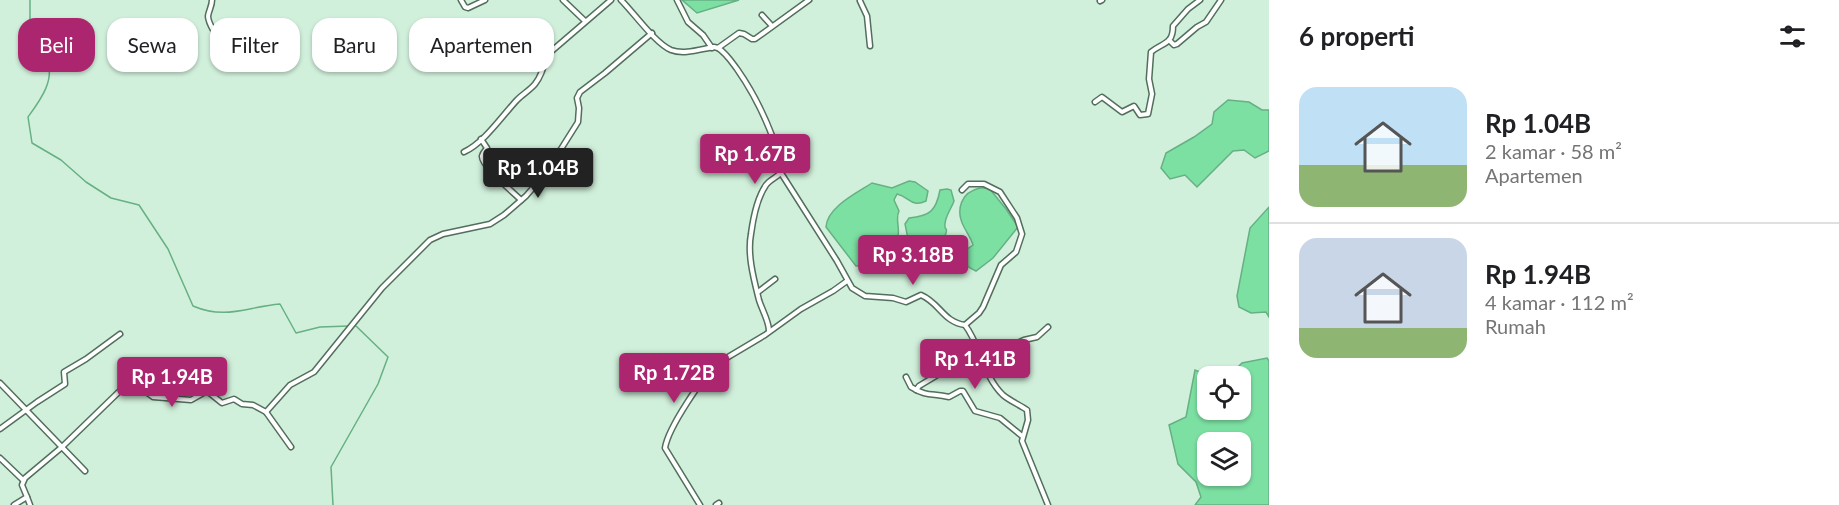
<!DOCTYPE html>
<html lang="id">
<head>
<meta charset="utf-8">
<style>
  :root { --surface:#fff; --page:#f6f6f6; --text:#202124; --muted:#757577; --line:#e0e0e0; --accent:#ab266f }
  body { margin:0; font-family:Lato,sans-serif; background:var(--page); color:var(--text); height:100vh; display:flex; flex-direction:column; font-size:22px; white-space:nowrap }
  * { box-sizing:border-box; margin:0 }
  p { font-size:20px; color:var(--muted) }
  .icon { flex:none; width:33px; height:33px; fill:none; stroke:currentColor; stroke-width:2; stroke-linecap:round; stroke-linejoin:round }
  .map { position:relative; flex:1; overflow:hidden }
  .side { display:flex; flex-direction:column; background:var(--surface); width:570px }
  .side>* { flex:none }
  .banner { position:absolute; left:18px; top:18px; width:570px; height:54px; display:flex; gap:12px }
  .fabs { position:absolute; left:1197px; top:366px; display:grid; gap:12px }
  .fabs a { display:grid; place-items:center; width:54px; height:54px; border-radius:12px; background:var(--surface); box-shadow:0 2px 4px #0004; font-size:30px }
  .price { position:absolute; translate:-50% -51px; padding:0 14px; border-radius:6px; background:var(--accent); color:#fff; font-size:20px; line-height:39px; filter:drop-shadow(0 2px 3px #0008) }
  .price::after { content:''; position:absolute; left:50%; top:36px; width:18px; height:14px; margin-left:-9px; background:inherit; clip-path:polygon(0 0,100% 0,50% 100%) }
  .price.current { background:#222; color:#fff }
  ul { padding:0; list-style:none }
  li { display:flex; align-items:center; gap:18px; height:150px; padding:0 30px }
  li+li { border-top:2px solid var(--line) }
  li span { display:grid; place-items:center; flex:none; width:168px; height:120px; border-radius:18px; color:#555 }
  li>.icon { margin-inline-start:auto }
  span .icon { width:72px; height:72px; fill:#fffc; stroke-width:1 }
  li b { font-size:26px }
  h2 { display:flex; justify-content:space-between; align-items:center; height:72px; padding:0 30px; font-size:26px }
  .pill { padding:0 21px; border-radius:18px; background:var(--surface); box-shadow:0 2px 4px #0004; font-size:21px; line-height:54px }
  .pill.current { background:var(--accent); color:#fff }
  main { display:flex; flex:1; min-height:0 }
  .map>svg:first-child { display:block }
  .water { fill:#7ce0a3; stroke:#66b083; stroke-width:1.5; fill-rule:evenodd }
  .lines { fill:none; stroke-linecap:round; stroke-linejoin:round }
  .stream { stroke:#66b083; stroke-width:1.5 }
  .street-casing { stroke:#526e5c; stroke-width:7 }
  .street { stroke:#fff; stroke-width:4 }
</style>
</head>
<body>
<main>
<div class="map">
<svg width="1269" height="505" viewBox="0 0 1269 505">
  <rect width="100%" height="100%" fill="#d1f0db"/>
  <g class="water">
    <path d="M682,0H739L697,13Z"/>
    <path d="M1228,100L1249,102L1262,110H1269V151L1255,158L1244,150L1233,151L1197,187L1185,175L1170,179L1161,168L1166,153L1194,137L1212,124L1214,112Z"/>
    <path d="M909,181L915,182L928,191L926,201C911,208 910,197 897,194L894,200L899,211C895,219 900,227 898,236C896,243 891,249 887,254C875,255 866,267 856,266L826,227C827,207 857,193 872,183L892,188Z"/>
    <path d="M980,188H989L1006,209L1018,227L993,258L976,271L970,268L959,258L960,254L973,245C971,238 967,233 964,227C955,210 961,192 980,188Z"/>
    <path d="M947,189L951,190L954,201C952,207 945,217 945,224C944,231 948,227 946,233C943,246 923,259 912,268L902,265L905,257V240L908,239L905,224L909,218C930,216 936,211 940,190Z"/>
    <path d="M1269,207V317L1266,312L1251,313L1239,307L1237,296L1250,228Z"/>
    <path d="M1267,358L1269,361V505H1195L1201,497L1196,482L1178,464L1169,425L1186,417L1195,370L1205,374L1235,370L1242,363ZM1208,376H1240V410H1208ZM1208,442H1240V476H1208Z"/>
  </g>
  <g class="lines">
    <g class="stream">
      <path d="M30,0V46C35,50 42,54 45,59C58,77 39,102 28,117L32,143L61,160L86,182L111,198L139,205L168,249L193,306C226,320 246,307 280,304L296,333L320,327L349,326"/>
      <path d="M333,505L331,467L378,384L388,357L356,326H354"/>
    </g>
    <g class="street-casing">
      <g id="street">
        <path d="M212,0C212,6 209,10 208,16C208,23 214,31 217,37"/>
        <path d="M461,0L465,7L468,8L485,0"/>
        <path d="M563,0L585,21"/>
        <path d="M621,0C634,13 655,43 671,50C684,55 701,49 714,47L718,48L739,33L744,34L752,39H755L809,0"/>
        <path d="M677,0L688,22L703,35L712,48"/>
        <path d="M860,1L867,16L870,46"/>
        <path d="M1100,1L1102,0"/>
        <path d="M762,15L772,26"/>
        <path d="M1169,40L1174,45L1177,44L1197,27L1206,22L1221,0"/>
        <path d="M718,48C726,53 731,61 737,69C758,99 773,133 783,169C780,177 771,178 766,185C757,198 753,219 751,234C747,255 754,280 759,300C762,310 769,321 769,331"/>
        <path d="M1095,102L1102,97L1122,112L1134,106L1140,115L1148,114L1152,94L1149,79L1151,52C1163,42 1173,45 1173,26L1188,9L1200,0"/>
        <path d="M481,139L487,148C485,151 483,152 482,156C481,166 513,192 521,200"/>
        <path d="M464,152C484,143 502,116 517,100C523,94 530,90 535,84C541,77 545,63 547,55L611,0"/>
        <path d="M781,173L837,261L852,288L865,296L893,298L906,302L921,295C940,303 943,322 965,325C981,346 983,376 1003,395C1010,401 1020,405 1027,410L1028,420L1022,441L1048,505"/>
        <path d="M962,190L968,184H984L1000,192L1017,218L1022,234L1016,252L1001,265L983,307L979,313L965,325"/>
        <path d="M758,292L775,279"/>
        <path d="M906,377L911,387C927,397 932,393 949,397L960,391H963L975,411L1000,418L1022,436"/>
        <path d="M0,383L85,471"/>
        <path d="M916,390L919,386L944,371L974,362L1024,340L1037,337L1048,327"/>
        <path d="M266,412L291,447"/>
        <path d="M0,429L37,402L65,384L64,372L86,359L120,334"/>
        <path d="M0,458L23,480"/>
        <path d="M27,497L30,505"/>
        <path d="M14,505L27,497L22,485L25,478L62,447L128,383L135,384L153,397L191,400L207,391L222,403L234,399L242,404L253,405L266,412L290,385L314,372L382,288L430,240L443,234L490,224L504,215L526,196L539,181L561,149L578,122L579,108L577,98L580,92L605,73L652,33"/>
        <path d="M700,505L665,448C668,428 703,376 718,363L765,335L801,309L833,291L847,281"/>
        <path d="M716,505L719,503"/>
      </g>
    </g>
    <use href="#street" class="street"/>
  </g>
</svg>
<div class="fabs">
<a><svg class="icon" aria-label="locate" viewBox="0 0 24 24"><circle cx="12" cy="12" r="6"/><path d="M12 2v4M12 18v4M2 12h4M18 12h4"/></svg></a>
<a><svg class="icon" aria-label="layers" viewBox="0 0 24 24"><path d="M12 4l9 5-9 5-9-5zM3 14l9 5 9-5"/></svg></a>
</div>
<b class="price" style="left:755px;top:185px">Rp 1.67B</b>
<b class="price current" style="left:538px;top:199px">Rp 1.04B</b>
<b class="price" style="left:913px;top:286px">Rp 3.18B</b>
<b class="price" style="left:975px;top:390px">Rp 1.41B</b>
<b class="price" style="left:674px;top:404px">Rp 1.72B</b>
<b class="price" style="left:172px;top:408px">Rp 1.94B</b>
<div class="banner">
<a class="pill current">Beli</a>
<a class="pill">Sewa</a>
<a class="pill">Filter</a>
<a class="pill">Baru</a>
<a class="pill">Apartemen</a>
</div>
</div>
<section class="side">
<h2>6 properti<svg class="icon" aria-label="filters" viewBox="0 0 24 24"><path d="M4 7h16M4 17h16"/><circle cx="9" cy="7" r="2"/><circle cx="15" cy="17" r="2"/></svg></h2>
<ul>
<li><span style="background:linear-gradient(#bfe0f5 65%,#8fb573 0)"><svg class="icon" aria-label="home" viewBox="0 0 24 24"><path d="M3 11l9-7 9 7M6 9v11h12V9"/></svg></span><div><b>Rp 1.04B</b><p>2 kamar · 58 m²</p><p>Apartemen</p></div></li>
<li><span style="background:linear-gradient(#c9d6e8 75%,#8fb573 0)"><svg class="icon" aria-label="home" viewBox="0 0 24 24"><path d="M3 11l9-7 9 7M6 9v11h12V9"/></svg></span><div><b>Rp 1.94B</b><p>4 kamar · 112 m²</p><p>Rumah</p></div></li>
</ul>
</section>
</main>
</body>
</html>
